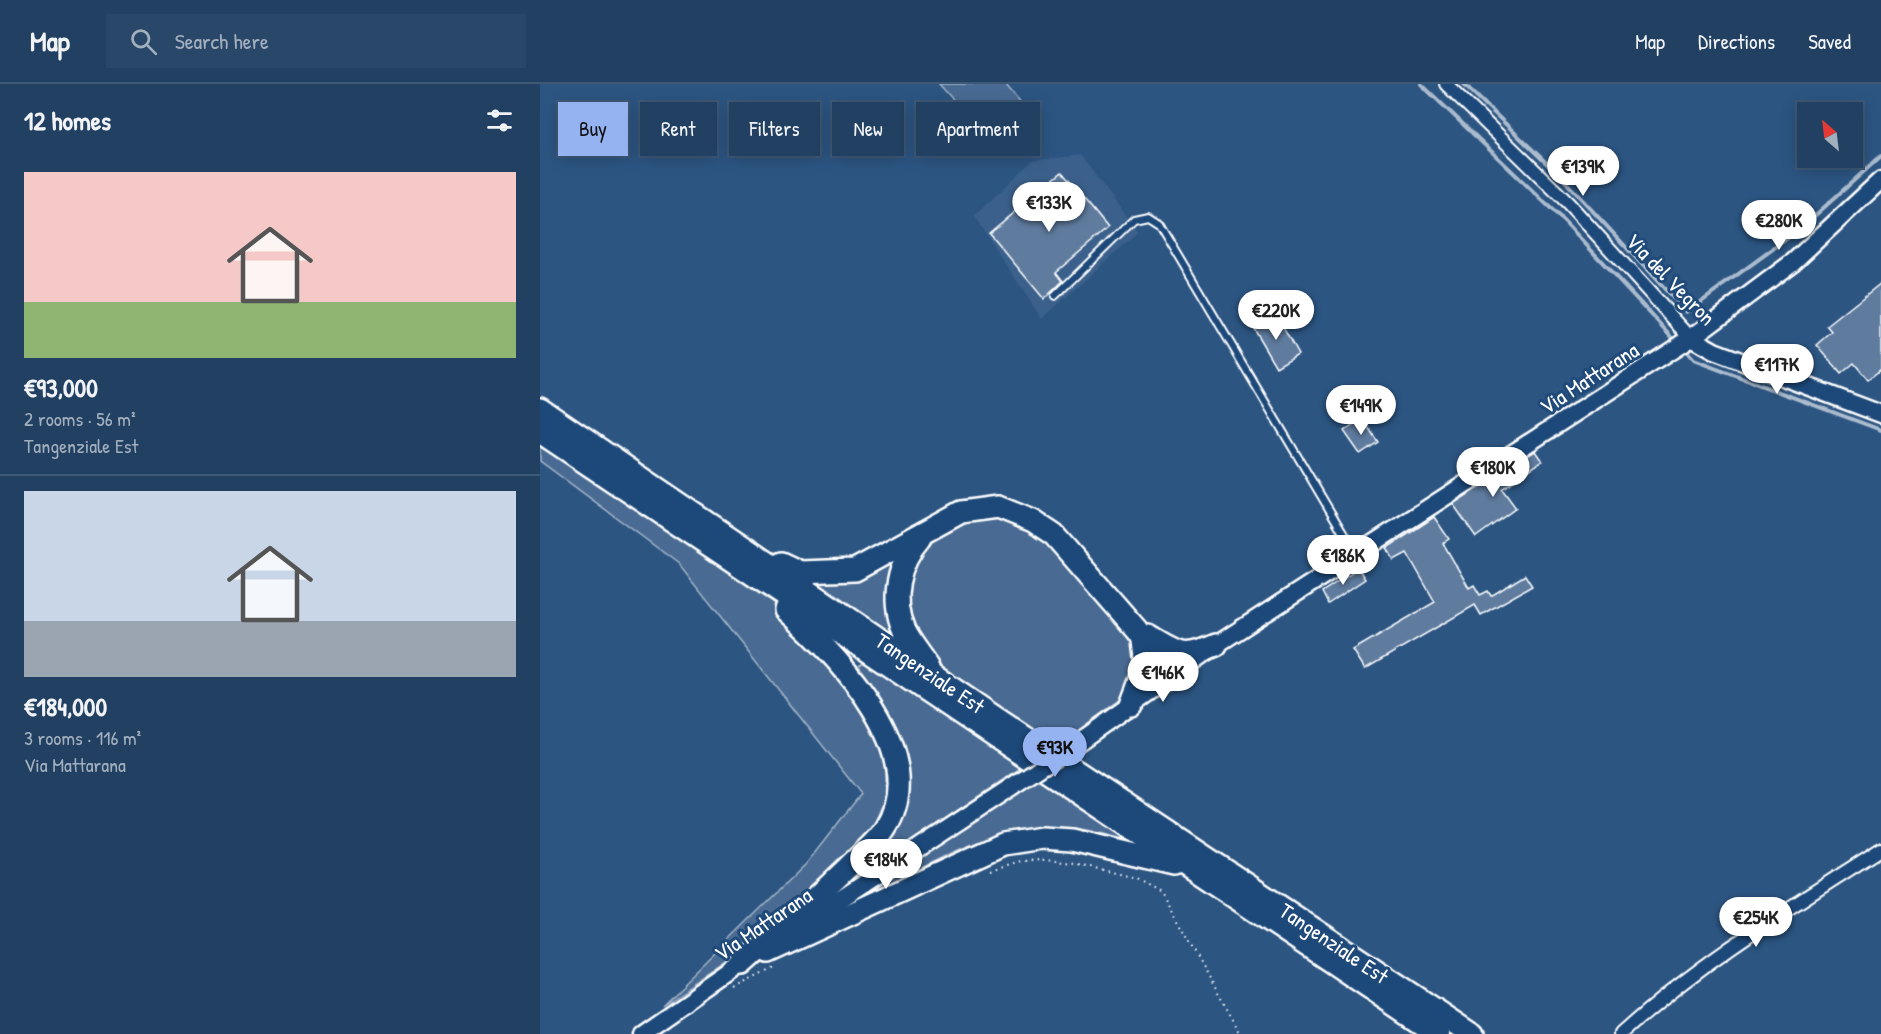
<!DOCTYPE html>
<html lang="en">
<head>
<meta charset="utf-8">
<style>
  :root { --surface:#214062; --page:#294768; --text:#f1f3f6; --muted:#a2afbe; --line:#3e5977; --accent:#95b2f1 }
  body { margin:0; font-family:"Patrick Hand",sans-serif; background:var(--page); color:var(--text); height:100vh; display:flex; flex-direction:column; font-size:22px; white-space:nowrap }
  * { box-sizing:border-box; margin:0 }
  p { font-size:20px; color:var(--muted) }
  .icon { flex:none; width:33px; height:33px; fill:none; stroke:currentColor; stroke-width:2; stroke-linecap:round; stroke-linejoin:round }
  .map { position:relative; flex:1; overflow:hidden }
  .panel { display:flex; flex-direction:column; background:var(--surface); width:540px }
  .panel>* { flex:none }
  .guide { position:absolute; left:18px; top:18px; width:570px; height:54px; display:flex; gap:12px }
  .needle { width:39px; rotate:332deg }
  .controls { position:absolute; left:1257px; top:18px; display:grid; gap:12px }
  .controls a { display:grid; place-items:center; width:66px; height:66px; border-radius:0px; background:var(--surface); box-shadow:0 3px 15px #0003,0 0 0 2px var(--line); font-size:30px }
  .price { position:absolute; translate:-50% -51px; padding:0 14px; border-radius:21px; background:#fff; color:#222; font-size:20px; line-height:39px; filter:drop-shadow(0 2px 3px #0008) }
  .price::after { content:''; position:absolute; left:50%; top:36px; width:18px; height:14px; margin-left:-9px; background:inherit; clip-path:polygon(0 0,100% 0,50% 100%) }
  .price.selected { background:var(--accent); color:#111 }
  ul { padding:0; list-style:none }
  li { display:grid; align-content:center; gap:12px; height:318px; padding:0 24px }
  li+li { border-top:2px solid var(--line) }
  li span { display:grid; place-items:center; height:186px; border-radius:0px; color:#555 }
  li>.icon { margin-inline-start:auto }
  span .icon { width:108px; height:108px; fill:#fffc; stroke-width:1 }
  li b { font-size:26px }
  h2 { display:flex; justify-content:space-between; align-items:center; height:72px; padding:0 24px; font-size:26px }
  .chip { padding:0 21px; border-radius:0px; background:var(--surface); box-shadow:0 3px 15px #0003,0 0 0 2px var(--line); font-size:21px; line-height:54px }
  .chip.selected { background:var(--accent); color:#111 }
  header { display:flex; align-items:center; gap:36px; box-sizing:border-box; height:84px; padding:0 30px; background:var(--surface); border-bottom:2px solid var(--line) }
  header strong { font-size:28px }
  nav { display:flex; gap:33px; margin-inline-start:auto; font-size:21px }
  .search { width:420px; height:54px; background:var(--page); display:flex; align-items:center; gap:15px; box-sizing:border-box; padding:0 21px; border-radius:0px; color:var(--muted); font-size:22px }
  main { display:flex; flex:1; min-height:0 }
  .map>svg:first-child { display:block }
  .built { fill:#3b618b }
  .green { fill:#486b92; stroke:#a4b5c8; stroke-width:1.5 }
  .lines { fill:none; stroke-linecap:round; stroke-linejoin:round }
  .stream { stroke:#acbcce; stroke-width:4 }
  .building { fill:#5e7c9f; stroke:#fff; stroke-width:1.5 }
  .service-casing { stroke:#fff; stroke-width:10 }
  .minor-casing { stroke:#fff; stroke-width:16 }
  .tertiary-casing { stroke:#fff; stroke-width:21 }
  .trunk-casing { stroke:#fff; stroke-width:26 }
  .path { stroke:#fff; stroke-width:2; stroke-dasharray:1.5 4.5; stroke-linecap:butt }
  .service { stroke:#1f4a7a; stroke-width:6 }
  .minor { stroke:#1f4a7a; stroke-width:12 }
  .tertiary { stroke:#1f4a7a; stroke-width:16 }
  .trunk { stroke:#1f4a7a; stroke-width:21 }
  .tertiary-bridge-casing { stroke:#fff; stroke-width:21; stroke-linecap:butt }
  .tertiary-bridge { stroke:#1f4a7a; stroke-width:16 }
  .labels { text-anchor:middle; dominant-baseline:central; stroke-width:6; stroke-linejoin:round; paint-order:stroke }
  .street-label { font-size:22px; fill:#fff; stroke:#1f4a7a }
</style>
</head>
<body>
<header>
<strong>Map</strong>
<div class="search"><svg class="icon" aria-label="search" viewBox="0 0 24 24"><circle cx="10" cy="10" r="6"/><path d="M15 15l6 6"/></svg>Search here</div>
<nav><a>Map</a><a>Directions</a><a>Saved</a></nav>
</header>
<main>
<section class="panel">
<h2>12 homes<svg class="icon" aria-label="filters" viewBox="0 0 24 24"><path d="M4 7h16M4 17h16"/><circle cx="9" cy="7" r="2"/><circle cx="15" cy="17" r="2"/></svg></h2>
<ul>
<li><span style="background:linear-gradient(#f6c9c9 70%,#8fb573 0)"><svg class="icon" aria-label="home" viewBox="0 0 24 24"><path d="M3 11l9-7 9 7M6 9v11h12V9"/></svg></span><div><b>€93,000</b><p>2 rooms · 56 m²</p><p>Tangenziale Est</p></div></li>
<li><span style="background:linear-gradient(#c9d6e8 70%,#9aa5b1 0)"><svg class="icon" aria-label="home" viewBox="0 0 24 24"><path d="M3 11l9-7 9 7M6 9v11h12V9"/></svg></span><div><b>€184,000</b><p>3 rooms · 116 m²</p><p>Via Mattarana</p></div></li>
</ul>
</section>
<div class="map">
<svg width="1341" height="950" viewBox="0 0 1341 950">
  <rect width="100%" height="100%" fill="#2c5582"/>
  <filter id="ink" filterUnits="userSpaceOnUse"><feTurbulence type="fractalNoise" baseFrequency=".0167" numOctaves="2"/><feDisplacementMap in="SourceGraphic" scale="12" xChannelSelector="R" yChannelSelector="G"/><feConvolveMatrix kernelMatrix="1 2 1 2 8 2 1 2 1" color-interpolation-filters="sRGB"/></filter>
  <g filter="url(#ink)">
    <path class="built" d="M540,71L598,148L502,235L434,132L492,77Z"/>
    <g class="green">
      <path d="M399,0H465L497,37L460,68Z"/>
      <path d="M0,360L253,533L308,597L346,672L344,717L334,740L310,771L228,850L122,921L266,780L321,710L139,480L0,377Z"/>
      <path d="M452,430L500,449L601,566L586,611L516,663L390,574L373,552L365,506L384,457L407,440Z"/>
      <path d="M354,475L356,550L350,551L281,504L282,496Z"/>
      <path d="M323,577H326L483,682L281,818L361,709L320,592L319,582Z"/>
      <path d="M502,692L593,757C566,751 540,742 512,743C434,745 363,795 297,830Z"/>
    </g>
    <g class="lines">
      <g class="stream">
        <path d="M881,0L1024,137L1132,253"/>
        <path d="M924,0L1024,96L1146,228L1259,146L1341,72"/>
        <path d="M1147,269L1153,276L1341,346"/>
      </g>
    </g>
    <g class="building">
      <path d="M522,88L568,144L516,188L523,197L504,215L449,149Z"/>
      <path d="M1341,199V285L1328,296L1314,279L1301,290L1277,261L1292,248L1287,242Z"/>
      <path d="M736,231L758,270L736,283L713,244Z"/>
      <path d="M822,334L838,358L820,370L804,347Z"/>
      <path d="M995,367L1002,377L962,405L976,424L936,453L913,420Z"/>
      <path d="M894,433L909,455L903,459L929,504L934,501L940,511L948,507L951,512L985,491L992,502L941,531L935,521L825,585L813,566L895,518L867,469L854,476L847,464Z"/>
      <path d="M818,484L825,495L788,520L782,508Z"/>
    </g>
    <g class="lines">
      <g class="service-casing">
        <path id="service" d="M515,212L594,135L608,132L619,139L815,469"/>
      </g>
      <g class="minor-casing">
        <g id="minor">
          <path d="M906,0L1028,119L1151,254"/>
          <path d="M1081,950C1160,878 1251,823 1341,765"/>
        </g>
      </g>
      <g class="tertiary-casing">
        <g id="tertiary">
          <path d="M1151,254L1174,267L1341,330"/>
          <path d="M540,657L676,561L1151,254L1253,178L1341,96"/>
          <path d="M246,851L471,703"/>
          <path d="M101,950L212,873"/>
        </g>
      </g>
      <g class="trunk-casing">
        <g id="trunk">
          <path d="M0,325L459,636L932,950"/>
          <path d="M0,348L899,950"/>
          <path d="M380,454C358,479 350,515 364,547C370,559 380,571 388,583"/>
          <path d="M241,479L260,488L315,486L421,428L458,423L493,437L514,451L597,546L617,574L636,589"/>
          <path d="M608,552C638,570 642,576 676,561"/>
          <path d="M591,621L606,581L603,557"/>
          <path d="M228,868L463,760L502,754L532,756L634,780"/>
          <path d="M203,880C238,849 273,817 307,784C319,772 335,760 345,745C393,670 298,572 246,526"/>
        </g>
      </g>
      <g class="path">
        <path d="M450,786L481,777L504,776L534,779L596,794L621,807L701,950"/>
        <path d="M194,904L234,884"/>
      </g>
      <use href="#service" class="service"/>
      <use href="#minor" class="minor"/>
      <use href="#tertiary" class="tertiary"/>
      <use href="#trunk" class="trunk"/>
      <g class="tertiary-bridge-casing">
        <path id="tertiary-bridge" d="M471,703L540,657"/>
      </g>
      <use href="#tertiary-bridge" class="tertiary-bridge"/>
    </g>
  </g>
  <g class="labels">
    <g class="street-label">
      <text transform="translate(1131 195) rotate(46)">Via del Vegron</text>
      <text transform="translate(1049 294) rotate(-33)">Via Mattarana</text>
      <text transform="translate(390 589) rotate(34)">Tangenziale Est</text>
      <text transform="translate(223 840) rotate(-34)">Via Mattarana</text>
      <text transform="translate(794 859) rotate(34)">Tangenziale Est</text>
    </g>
  </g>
</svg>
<div class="controls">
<a><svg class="needle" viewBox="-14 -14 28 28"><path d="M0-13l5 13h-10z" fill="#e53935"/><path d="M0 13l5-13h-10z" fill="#a2afbe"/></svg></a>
</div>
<b class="price" style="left:1043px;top:113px">€139K</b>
<b class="price" style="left:509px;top:149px">€133K</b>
<b class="price" style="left:1239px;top:167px">€280K</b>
<b class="price" style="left:736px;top:257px">€220K</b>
<b class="price" style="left:1237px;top:311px">€117K</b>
<b class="price" style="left:821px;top:352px">€149K</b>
<b class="price" style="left:953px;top:414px">€180K</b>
<b class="price" style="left:803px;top:502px">€186K</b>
<b class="price" style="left:623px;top:619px">€146K</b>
<b class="price selected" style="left:515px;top:694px">€93K</b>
<b class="price" style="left:346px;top:806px">€184K</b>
<b class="price" style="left:1216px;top:864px">€254K</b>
<div class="guide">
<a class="chip selected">Buy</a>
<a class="chip">Rent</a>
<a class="chip">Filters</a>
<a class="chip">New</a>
<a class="chip">Apartment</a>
</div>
</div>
</main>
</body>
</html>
